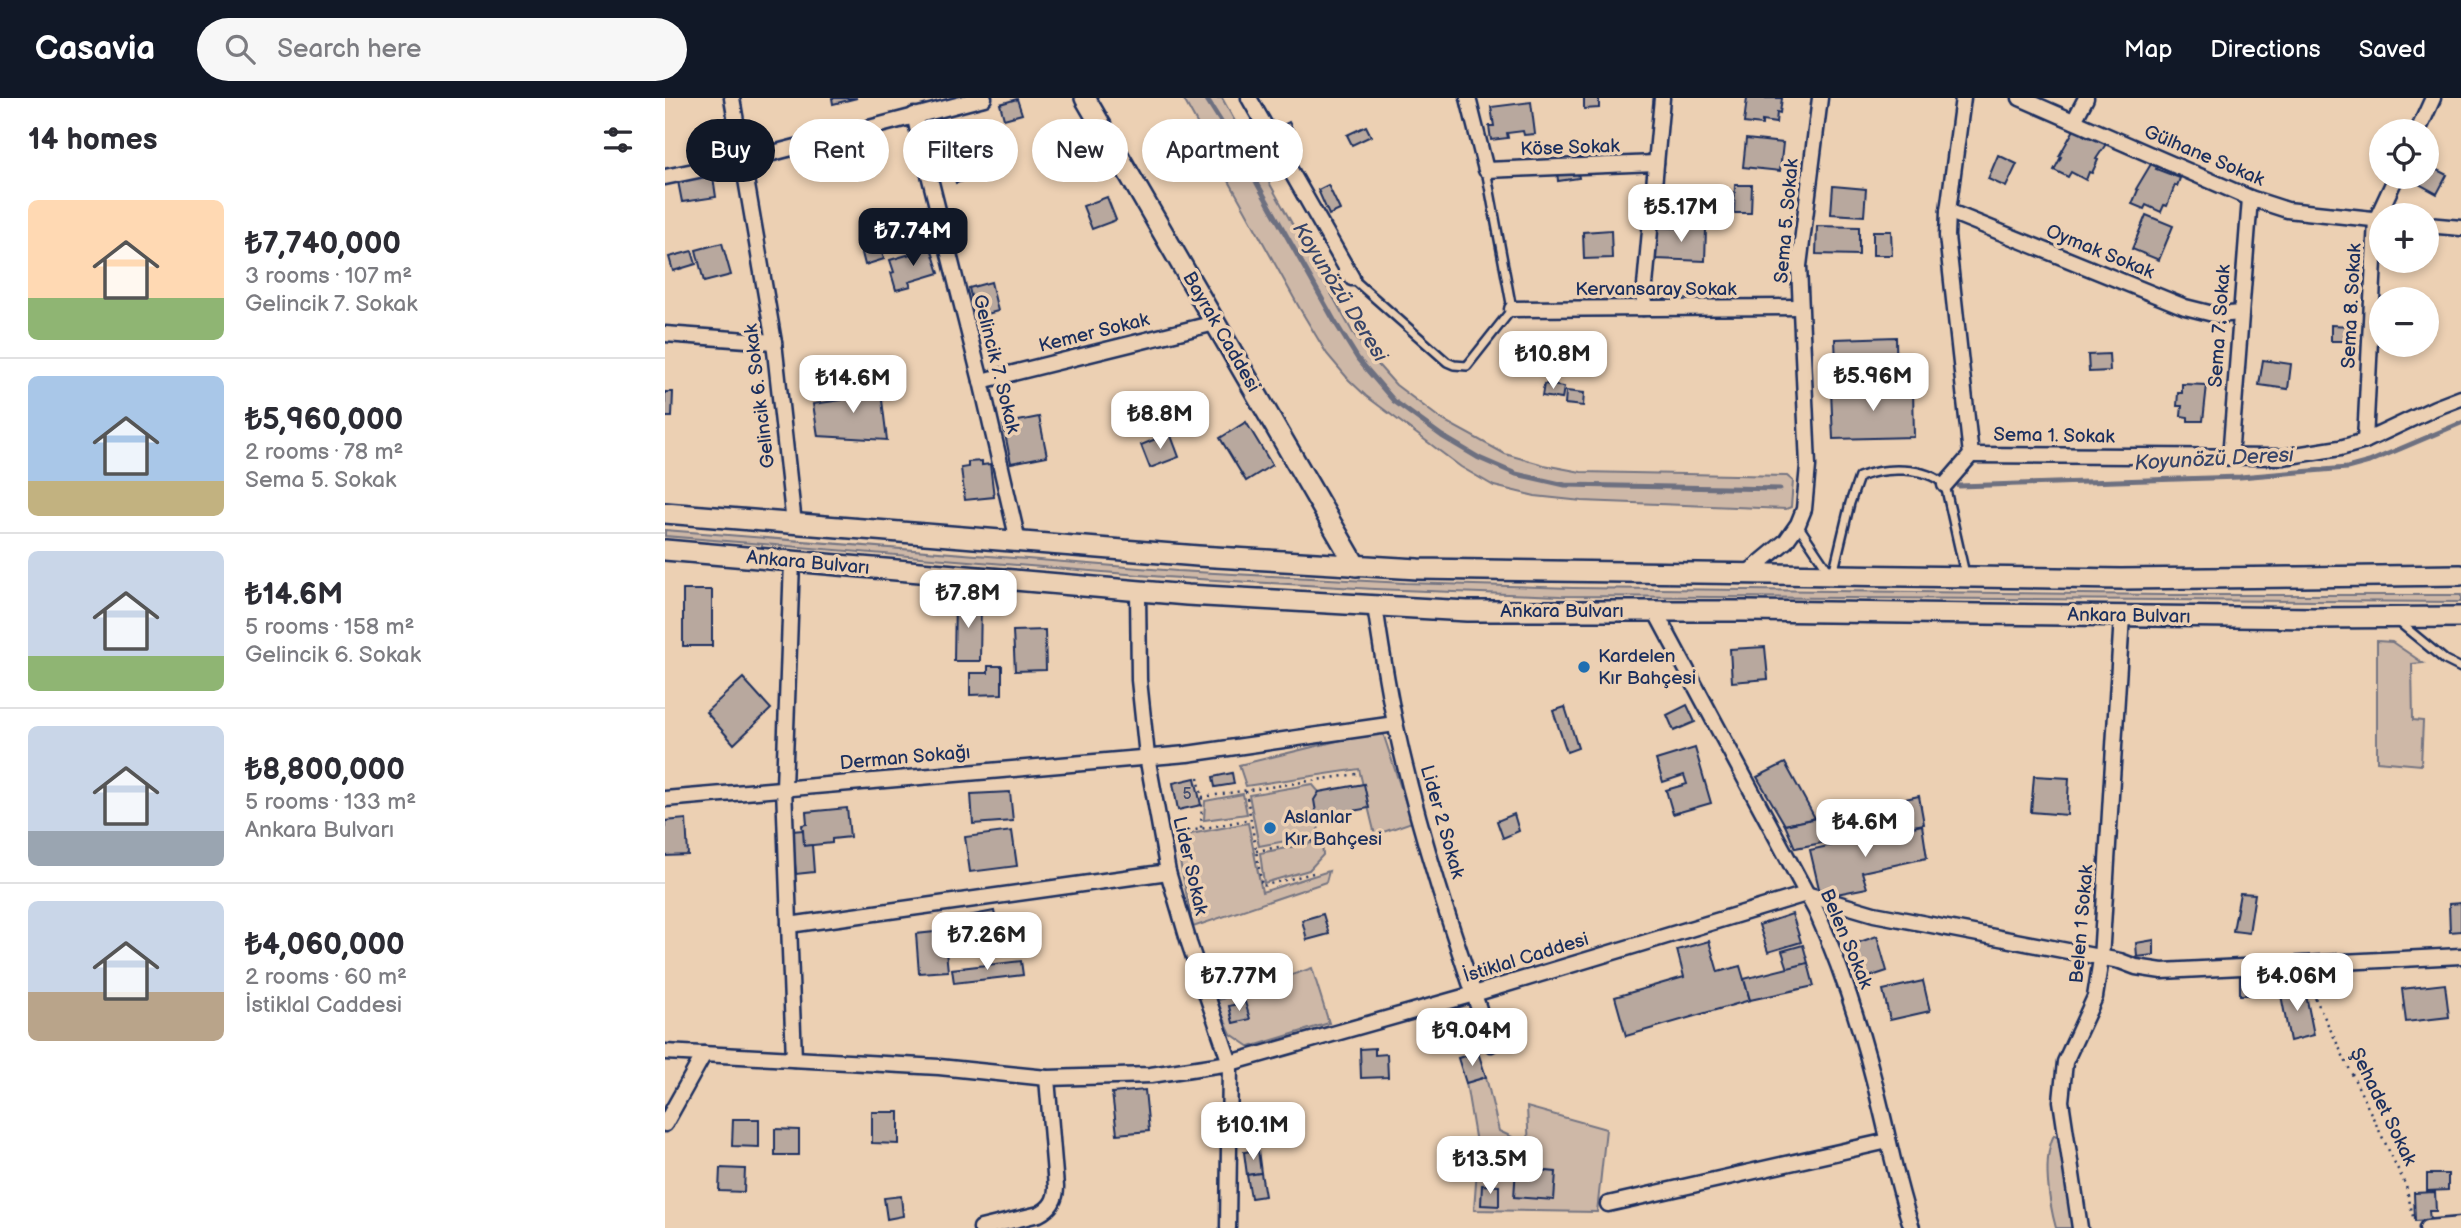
<!DOCTYPE html>
<html lang="en">
<head>
<meta charset="utf-8">
<style>
  :root { --surface:#fff; --page:#f7f7f7; --text:#2b2b33; --muted:#7c7c81; --line:#e1e1e2; --accent:#111827 }
  body { margin:0; font-family:"Balsamiq Sans",sans-serif; background:var(--page); color:var(--text); height:100vh; display:flex; flex-direction:column; font-size:26px; white-space:nowrap }
  * { box-sizing:border-box; margin:0 }
  p { font-size:23px; color:var(--muted) }
  .icon { flex:none; width:38px; height:38px; fill:none; stroke:currentColor; stroke-width:2; stroke-linecap:round; stroke-linejoin:round }
  .map { position:relative; flex:1; overflow:hidden }
  .panel { display:flex; flex-direction:column; background:var(--surface); width:665px }
  .panel>* { flex:none }
  .banner { position:absolute; left:21px; top:21px; width:665px; height:63px; display:flex; gap:14px }
  .buttons { position:absolute; left:1704px; top:21px; display:grid; gap:14px }
  .buttons a { display:grid; place-items:center; width:70px; height:70px; border-radius:50%; background:var(--surface); box-shadow:0 4px 10px #0003; font-size:35px }
  .price { position:absolute; translate:-50% -60px; padding:0 16px; border-radius:14px; background:#fff; color:#222; font-size:23px; line-height:46px; filter:drop-shadow(0 2px 4px #0008) }
  .price::after { content:''; position:absolute; left:50%; top:42px; width:21px; height:16px; margin-left:-10px; background:inherit; clip-path:polygon(0 0,100% 0,50% 100%) }
  .price.current { background:var(--accent); color:#fff }
  ul { padding:0; list-style:none }
  li { display:flex; align-items:center; gap:21px; height:175px; padding:0 28px }
  li+li { border-top:2px solid var(--line) }
  li span { display:grid; place-items:center; flex:none; width:196px; height:140px; border-radius:10px; color:#555 }
  li>.icon { margin-inline-start:auto }
  span .icon { width:84px; height:84px; fill:#fffc; stroke-width:1 }
  li b { font-size:30px }
  h2 { display:flex; justify-content:space-between; align-items:center; height:84px; padding:0 28px; font-size:30px }
  .pill { padding:0 24px; border-radius:32px; background:var(--surface); box-shadow:0 4px 10px #0003; font-size:24px; line-height:63px }
  .pill.current { background:var(--accent); color:#fff }
  header { display:flex; align-items:center; gap:42px; box-sizing:border-box; height:98px; padding:0 35px; background:var(--accent); color:#fff }
  header strong { font-size:33px }
  nav { display:flex; gap:38px; margin-inline-start:auto; font-size:24px }
  .search { width:490px; height:63px; background:var(--page); display:flex; align-items:center; gap:18px; box-sizing:border-box; padding:0 24px; border-radius:38px; color:var(--muted); font-size:26px }
  main { display:flex; flex:1; min-height:0 }
  .map>svg:first-child { display:block }
  .green { fill:#ceb8a7; stroke:#747482; stroke-width:2 }
  .lines { fill:none; stroke-linecap:round; stroke-linejoin:round }
  .stream { stroke:#6d6f80; stroke-width:5 }
  .building { fill:#b8a89e; stroke:#1b2f5e; stroke-width:2 }
  .lane-casing { stroke:#1b2f5e; stroke-width:12 }
  .street-casing { stroke:#1b2f5e; stroke-width:19 }
  .secondary-casing { stroke:#1b2f5e; stroke-width:24 }
  .path { stroke:#1b2f5e; stroke-width:2.5; stroke-dasharray:2 5; stroke-linecap:butt }
  .lane { stroke:#ecd0b3; stroke-width:7 }
  .street { stroke:#ecd0b3; stroke-width:14 }
  .secondary { stroke:#ecd0b3; stroke-width:19 }
  .poi-dot { fill:#1f6fb2; stroke:#ecd0b3; stroke-width:2.5 }
  .labels { text-anchor:middle; dominant-baseline:central; stroke-width:7; stroke-linejoin:round; paint-order:stroke }
  .number-label { font-size:16px; fill:#424d6e }
  .street-label { font-size:19px; fill:#1b2f5e; stroke:#ecd0b3 }
  .poi-label { font-size:19px; fill:#1b2f5e; stroke:#ecd0b3; text-anchor:start }
  .water-label { font-size:21px; font-style:italic; fill:#364469; stroke:#ecd0b3 }
</style>
</head>
<body>
<header>
<strong>Casavia</strong>
<div class="search"><svg class="icon" aria-label="search" viewBox="0 0 24 24"><circle cx="10" cy="10" r="6"/><path d="M15 15l6 6"/></svg>Search here</div>
<nav><a>Map</a><a>Directions</a><a>Saved</a></nav>
</header>
<main>
<section class="panel">
<h2>14 homes<svg class="icon" aria-label="filters" viewBox="0 0 24 24"><path d="M4 7h16M4 17h16"/><circle cx="9" cy="7" r="2"/><circle cx="15" cy="17" r="2"/></svg></h2>
<ul>
<li><span style="background:linear-gradient(#ffd9b3 70%,#8fb573 0)"><svg class="icon" aria-label="home" viewBox="0 0 24 24"><path d="M3 11l9-7 9 7M6 9v11h12V9"/></svg></span><div><b>₺7,740,000</b><p>3 rooms · 107 m²</p><p>Gelincik 7. Sokak</p></div></li>
<li><span style="background:linear-gradient(#a9c7e8 75%,#c2b280 0)"><svg class="icon" aria-label="home" viewBox="0 0 24 24"><path d="M3 11l9-7 9 7M6 9v11h12V9"/></svg></span><div><b>₺5,960,000</b><p>2 rooms · 78 m²</p><p>Sema 5. Sokak</p></div></li>
<li><span style="background:linear-gradient(#c9d6e8 75%,#8fb573 0)"><svg class="icon" aria-label="home" viewBox="0 0 24 24"><path d="M3 11l9-7 9 7M6 9v11h12V9"/></svg></span><div><b>₺14.6M</b><p>5 rooms · 158 m²</p><p>Gelincik 6. Sokak</p></div></li>
<li><span style="background:linear-gradient(#c9d6e8 75%,#9aa5b1 0)"><svg class="icon" aria-label="home" viewBox="0 0 24 24"><path d="M3 11l9-7 9 7M6 9v11h12V9"/></svg></span><div><b>₺8,800,000</b><p>5 rooms · 133 m²</p><p>Ankara Bulvarı</p></div></li>
<li><span style="background:linear-gradient(#c9d6e8 65%,#b9a48a 0)"><svg class="icon" aria-label="home" viewBox="0 0 24 24"><path d="M3 11l9-7 9 7M6 9v11h12V9"/></svg></span><div><b>₺4,060,000</b><p>2 rooms · 60 m²</p><p>İstiklal Caddesi</p></div></li>
</ul>
</section>
<div class="map">
<svg width="1796" height="1130" viewBox="0 0 1796 1130">
  <rect width="100%" height="100%" fill="#ecd0b3"/>
  <filter id="ink" filterUnits="userSpaceOnUse"><feTurbulence type="fractalNoise" baseFrequency=".0143" numOctaves="2"/><feDisplacementMap in="SourceGraphic" scale="14" xChannelSelector="R" yChannelSelector="G"/><feConvolveMatrix kernelMatrix="1 2 1 2 8 2 1 2 1" color-interpolation-filters="sRGB"/></filter>
  <g filter="url(#ink)">
    <g class="green">
      <path d="M518,0H557L688,235L707,260L731,287L776,321L840,356L879,367L916,374L1122,378L1128,383L1126,409L1121,411L917,403L870,398L829,388L796,369L701,298L684,282L662,256L635,211Z"/>
      <path d="M0,432L512,473L740,485L908,490L1497,497H1796V504L895,498L709,491L499,479L0,438Z"/>
      <path d="M1712,543L1727,544L1758,565L1747,566L1748,622L1758,623L1756,667L1712,663Z"/>
      <path d="M717,632L747,724L710,737L694,671L581,688L574,667Z"/>
      <path d="M647,686L654,694L651,714L656,719L652,737L594,748L584,697Z"/>
      <path d="M578,696L582,716L539,722L540,703Z"/>
      <path d="M583,725L597,794L664,773L661,784L528,829L510,739Z"/>
      <path d="M657,743L658,757L644,772L599,785L595,755Z"/>
      <path d="M647,870L664,925L585,949L566,936L551,903Z"/>
      <path d="M821,979L834,1033L847,1039L848,1053L864,1051L862,1009L941,1031L932,1114L809,1112L813,1057L801,985Z"/>
      <path d="M1389,1037L1405,1042L1415,1083L1421,1130H1391C1384,1105 1377,1061 1389,1037Z"/>
    </g>
    <g class="lines">
      <g class="stream">
        <path d="M541,0L570,46L670,224L693,261L729,303L777,338L814,360L851,376L900,387L1115,391"/>
        <path d="M1294,388L1575,379L1682,370L1704,364L1796,325"/>
      </g>
    </g>
    <g class="building">
      <path d="M167,0H192L168,6Z"/>
      <path d="M919,0H934V10L919,11Z"/>
      <path d="M1082,0H1117L1115,15L1112,14L1111,25L1097,23V27L1079,25Z"/>
      <path d="M352,1L357,16L339,21L335,6Z"/>
      <path d="M866,4L870,36L859,37L858,33L842,35L843,40L826,42L824,28H829L826,9Z"/>
      <path d="M624,24L635,46L625,51L614,29Z"/>
      <path d="M701,28L706,38L687,47L682,37Z"/>
      <path d="M1410,30L1418,34L1417,36L1422,39L1423,37L1441,46L1431,61L1433,62L1427,75L1424,74L1421,82L1406,74L1403,79L1389,72L1396,59L1394,58Z"/>
      <path d="M1081,41L1118,45L1115,73L1078,69Z"/>
      <path d="M321,44L330,74L291,85L282,56Z"/>
      <path d="M1333,57L1352,66L1341,89L1323,81Z"/>
      <path d="M1486,66L1492,69L1491,71L1515,80L1512,88L1510,87L1502,108L1499,107L1496,114L1481,107L1479,111L1467,106L1473,92L1471,91Z"/>
      <path d="M1762,67L1782,77L1772,96L1752,85L1756,79H1762Z"/>
      <path d="M912,71L914,80L893,83L892,73Z"/>
      <path d="M47,72L51,99L17,104L12,78Z"/>
      <path d="M663,87L675,112L664,117L653,92Z"/>
      <path d="M1070,87H1087L1086,115H1069Z"/>
      <path d="M1168,88L1201,91L1199,118L1166,116Z"/>
      <path d="M993,94L1023,96L1021,121L991,119Z"/>
      <path d="M442,99L451,122L427,131L418,108Z"/>
      <path d="M1481,117L1508,128L1494,162L1467,151Z"/>
      <path d="M1152,128L1194,129V157L1151,156Z"/>
      <path d="M992,129L1041,131L1040,163L991,161Z"/>
      <path d="M946,132L947,160L919,161L918,134Z"/>
      <path d="M1208,133H1226L1227,157H1208Z"/>
      <path d="M57,145L66,177L39,184L31,152Z"/>
      <path d="M215,145L219,161L200,167L196,151Z"/>
      <path d="M266,150L274,175L244,184L246,188L231,192L226,175L229,174L225,162Z"/>
      <path d="M27,153L31,166L8,173L4,159Z"/>
      <path d="M326,184L333,213L311,219L304,190Z"/>
      <path d="M1666,227L1687,228L1686,243H1666Z"/>
      <path d="M1231,239L1232,291L1172,292L1170,241Z"/>
      <path d="M1444,256L1445,273L1424,274L1423,257Z"/>
      <path d="M1598,262L1626,266L1623,291L1594,287Z"/>
      <path d="M215,286L222,342L153,338L148,306L177,302L176,291Z"/>
      <path d="M879,286L899,289L897,301L877,298Z"/>
      <path d="M1517,286L1542,287L1538,323H1523V319L1516,318L1517,308H1512L1513,295H1517Z"/>
      <path d="M1248,290L1249,339L1168,341L1166,292Z"/>
      <path d="M901,293L919,295L918,308L900,306Z"/>
      <path d="M0,294H8L7,319H0Z"/>
      <path d="M374,319L382,358L346,365L338,326Z"/>
      <path d="M581,324L607,367L581,383L555,340Z"/>
      <path d="M505,335L514,359L485,370L476,347Z"/>
      <path d="M317,363V367L325,366L329,399L300,402L296,370L303,369V364Z"/>
      <rect x="18" y="492" width="29" height="56"/>
      <path d="M290,501H316L315,563H289Z"/>
      <path d="M380,532L381,572L350,573L348,533Z"/>
      <path d="M1100,549L1103,581L1067,584L1065,551Z"/>
      <path d="M323,568H337V596L305,597V575H323Z"/>
      <path d="M78,580L106,611L69,646L41,614Z"/>
      <path d="M1022,607L1030,624L1009,633L1002,617Z"/>
      <path d="M900,609L913,650L902,654L888,613Z"/>
      <path d="M1030,650L1046,705L1008,716L1001,692L1022,686L1019,677L998,684L991,662Z"/>
      <path d="M1120,665L1150,720L1120,727L1092,679Z"/>
      <path d="M567,675L569,686L550,689L548,679Z"/>
      <path d="M1369,678L1404,680L1402,717L1366,714Z"/>
      <path d="M530,680L536,707L513,712L508,685Z"/>
      <path d="M699,686L704,710L656,719L651,714L649,702L654,694Z"/>
      <path d="M345,694L348,723L308,726L306,696Z"/>
      <path d="M1254,698L1259,726L1130,750L1120,727Z"/>
      <path d="M182,710L185,739L167,741V745L139,748L137,727L142,726L141,714Z"/>
      <path d="M849,716L854,733L838,740L832,723Z"/>
      <path d="M21,721L23,757L0,758V723Z"/>
      <path d="M1257,727L1262,760L1197,774L1202,790L1156,799L1145,752Z"/>
      <path d="M138,732L139,748L147,747L149,774L131,776L127,733Z"/>
      <path d="M347,733L352,768L305,774L300,739Z"/>
      <path d="M1575,795L1590,796L1584,835L1568,833Z"/>
      <path d="M1796,805V833L1785,834L1784,806Z"/>
      <path d="M329,813L337,850L310,855L303,818Z"/>
      <path d="M658,816L664,836L642,842L637,822Z"/>
      <path d="M1127,816L1136,844L1103,854L1094,827Z"/>
      <path d="M279,833L283,873L254,875L251,836Z"/>
      <path d="M1212,838L1222,873L1195,882L1186,847Z"/>
      <path d="M1489,842V857L1472,859L1471,845Z"/>
      <path d="M1044,843L1053,874L1075,868L1085,902L961,938L950,899L1019,879L1012,852Z"/>
      <path d="M1138,847L1143,865L1123,871L1117,853Z"/>
      <path d="M356,863L358,877L289,885L287,871Z"/>
      <path d="M1143,865L1149,888L1085,902L1079,881Z"/>
      <rect x="1575" y="878" width="16" height="19"/>
      <path d="M1258,883L1265,913L1225,922L1218,892Z"/>
      <path d="M1780,886L1784,919L1741,924L1737,891Z"/>
      <path d="M1639,887L1649,937L1625,943L1615,892Z"/>
      <path d="M580,904L585,921L568,925L564,908Z"/>
      <path d="M710,950V957L722,956L723,979L696,980L695,951Z"/>
      <path d="M813,954L821,979L801,985L793,960Z"/>
      <path d="M480,992L484,1033L452,1036L447,995Z"/>
      <path d="M207,1014H234V1046L207,1045Z"/>
      <path d="M68,1021H94V1049L67,1048Z"/>
      <path d="M110,1031L134,1032V1057H110Z"/>
      <path d="M593,1052L596,1075L582,1077L579,1054Z"/>
      <path d="M55,1070L80,1071L79,1094L54,1093Z"/>
      <path d="M851,1070L891,1074L889,1102L849,1099Z"/>
      <path d="M596,1075L600,1098L586,1100L582,1077Z"/>
      <path d="M1762,1076H1783V1092L1762,1093Z"/>
      <path d="M817,1087L834,1088V1108L816,1107Z"/>
      <path d="M1770,1094L1771,1113H1764L1765,1122L1750,1123L1749,1095Z"/>
      <path d="M236,1098L238,1118L222,1121L219,1100Z"/>
    </g>
    <g class="lines">
      <g class="lane-casing">
        <g id="lane">
          <path d="M687,180L782,264L789,267L802,268L847,211L821,72"/>
          <path d="M1133,427L1165,475"/>
          <path d="M1168,476L1185,405L1194,379C1219,369 1260,368 1280,387L1300,476"/>
          <path d="M1735,525L1780,562L1796,570"/>
        </g>
      </g>
      <g class="street-casing">
        <g id="street">
          <path d="M67,0L109,244L129,426"/>
          <path d="M584,0L687,180"/>
          <path d="M803,0L821,72L991,65"/>
          <path d="M1355,0L1585,100L1622,112L1717,122"/>
          <path d="M249,17L316,283L353,443"/>
          <path d="M1409,23L1421,0"/>
          <path d="M1753,33L1768,0"/>
          <path d="M0,79L77,63L319,0"/>
          <path d="M1283,113L1520,209L1552,217L1576,215"/>
          <path d="M1762,127L1796,130"/>
          <path d="M978,210L997,0"/>
          <path d="M847,211L1135,209"/>
          <path d="M0,236L109,244"/>
          <path d="M316,283L550,225"/>
          <path d="M1700,343L1711,122L1731,79"/>
          <path d="M1306,357L1618,359L1675,350L1700,343L1770,310L1796,300"/>
          <path d="M1565,360L1585,100"/>
          <path d="M1280,387L1306,357L1282,138L1283,113L1298,0"/>
          <path d="M127,463L119,689L129,961"/>
          <path d="M1080,477L1121,443L1133,426L1139,411L1143,368L1134,168L1155,0"/>
          <path d="M473,493L474,582L482,658L503,774L524,845L565,965L563,1130"/>
          <path d="M710,508C716,548 722,589 731,629C754,736 790,842 826,946"/>
          <path d="M990,513L1151,813C1180,877 1200,943 1216,1011C1226,1051 1233,1091 1247,1130"/>
          <path d="M0,701L522,656L730,626"/>
          <path d="M124,827L503,774"/>
          <path d="M0,954L274,969L382,980L486,977L565,965L809,896L1141,796L1209,816L1455,863L1471,869L1497,873L1796,858"/>
          <path d="M0,1026L39,956"/>
          <path d="M943,1106L1223,1043"/>
          <path d="M316,1130L374,1116C386,1110 391,1102 391,1089L382,980"/>
          <path d="M1415,1130L1396,1003L1400,964L1430,899L1436,861L1457,518"/>
          <path d="M1762,1130L1796,1127"/>
        </g>
      </g>
      <g class="secondary-casing">
        <g id="secondary">
          <path d="M420,0L691,468"/>
          <path d="M0,415L533,458L753,471L1456,481L1796,477"/>
          <path d="M0,452L522,497L802,513H1080L1648,520L1796,519"/>
        </g>
      </g>
      <g class="path">
        <path d="M533,679L537,699L536,731"/>
        <path d="M581,693L597,788L648,775"/>
        <path d="M537,699L692,676"/>
        <path d="M510,736L586,721"/>
        <path d="M591,753L658,741"/>
        <path d="M1641,881L1741,1088L1749,1123"/>
      </g>
      <use href="#lane" class="lane"/>
      <use href="#street" class="street"/>
      <use href="#secondary" class="secondary"/>
    </g>
  </g>
  <g class="poi-dot">
    <circle cx="919" cy="569" r="7"/>
    <circle cx="605" cy="730" r="7"/>
  </g>
  <g class="labels">
    <g class="number-label">
      <text x="522" y="696">5</text>
    </g>
    <g class="street-label">
      <text transform="translate(905 50) rotate(-2)">Köse Sokak</text>
      <text transform="translate(1539 58) rotate(23)">Gülhane Sokak</text>
      <text transform="translate(1122 123) rotate(-85)">Sema 5. Sokak</text>
      <text transform="translate(1435 154) rotate(22)">Oymak Sokak</text>
      <text x="991" y="191">Kervansaray Sokak</text>
      <text transform="translate(1687 208) rotate(-87)">Sema 8. Sokak</text>
      <text transform="translate(1555 228) rotate(-86)">Sema 7. Sokak</text>
      <text transform="translate(556 234) rotate(60)">Bayrak Caddesi</text>
      <text transform="translate(429 235) rotate(-14)">Kemer Sokak</text>
      <text transform="translate(331 266) rotate(76)">Gelincik 7. Sokak</text>
      <text transform="translate(95 298) rotate(-97)">Gelincik 6. Sokak</text>
      <text transform="translate(1389 338) rotate(1)">Sema 1. Sokak</text>
      <text transform="translate(143 465) rotate(5)">Ankara Bulvarı</text>
      <text x="897" y="513">Ankara Bulvarı</text>
      <text transform="translate(1464 518) rotate(1)">Ankara Bulvarı</text>
      <text transform="translate(240 660) rotate(-5)">Derman Sokağı</text>
      <text transform="translate(777 724) rotate(74)">Lider 2 Sokak</text>
      <text transform="translate(525 768) rotate(77)">Lider Sokak</text>
      <text transform="translate(1417 826) rotate(-85)">Belen 1 Sokak</text>
      <text transform="translate(1181 841) rotate(67)">Belen Sokak</text>
      <text transform="translate(861 860) rotate(-17)">İstiklal Caddesi</text>
      <text transform="translate(1718 1009) rotate(64)">Şehadet Sokak</text>
    </g>
    <g class="poi-label">
      <text x="933" y="558">Kardelen<tspan x="933" dy="22">Kır Bahçesi</tspan></text>
      <text x="619" y="719">Aslanlar<tspan x="619" dy="22">Kır Bahçesi</tspan></text>
    </g>
    <g class="water-label">
      <text transform="translate(675 194) rotate(58)">Koyunözü Deresi</text>
      <text transform="translate(1549 361) rotate(-3)">Koyunözü Deresi</text>
    </g>
  </g>
</svg>
<div class="buttons">
<a><svg class="icon" aria-label="locate" viewBox="0 0 24 24"><circle cx="12" cy="12" r="6"/><path d="M12 2v4M12 18v4M2 12h4M18 12h4"/></svg></a>
<a>+</a>
<a>−</a>
</div>
<b class="price" style="left:1016px;top:146px">₺5.17M</b>
<b class="price current" style="left:248px;top:170px">₺7.74M</b>
<b class="price" style="left:888px;top:293px">₺10.8M</b>
<b class="price" style="left:1208px;top:315px">₺5.96M</b>
<b class="price" style="left:188px;top:317px">₺14.6M</b>
<b class="price" style="left:495px;top:353px">₺8.8M</b>
<b class="price" style="left:303px;top:532px">₺7.8M</b>
<b class="price" style="left:1200px;top:761px">₺4.6M</b>
<b class="price" style="left:322px;top:874px">₺7.26M</b>
<b class="price" style="left:574px;top:915px">₺7.77M</b>
<b class="price" style="left:1632px;top:915px">₺4.06M</b>
<b class="price" style="left:807px;top:970px">₺9.04M</b>
<b class="price" style="left:588px;top:1064px">₺10.1M</b>
<b class="price" style="left:825px;top:1098px">₺13.5M</b>
<div class="banner">
<a class="pill current">Buy</a>
<a class="pill">Rent</a>
<a class="pill">Filters</a>
<a class="pill">New</a>
<a class="pill">Apartment</a>
</div>
</div>
</main>
</body>
</html>
